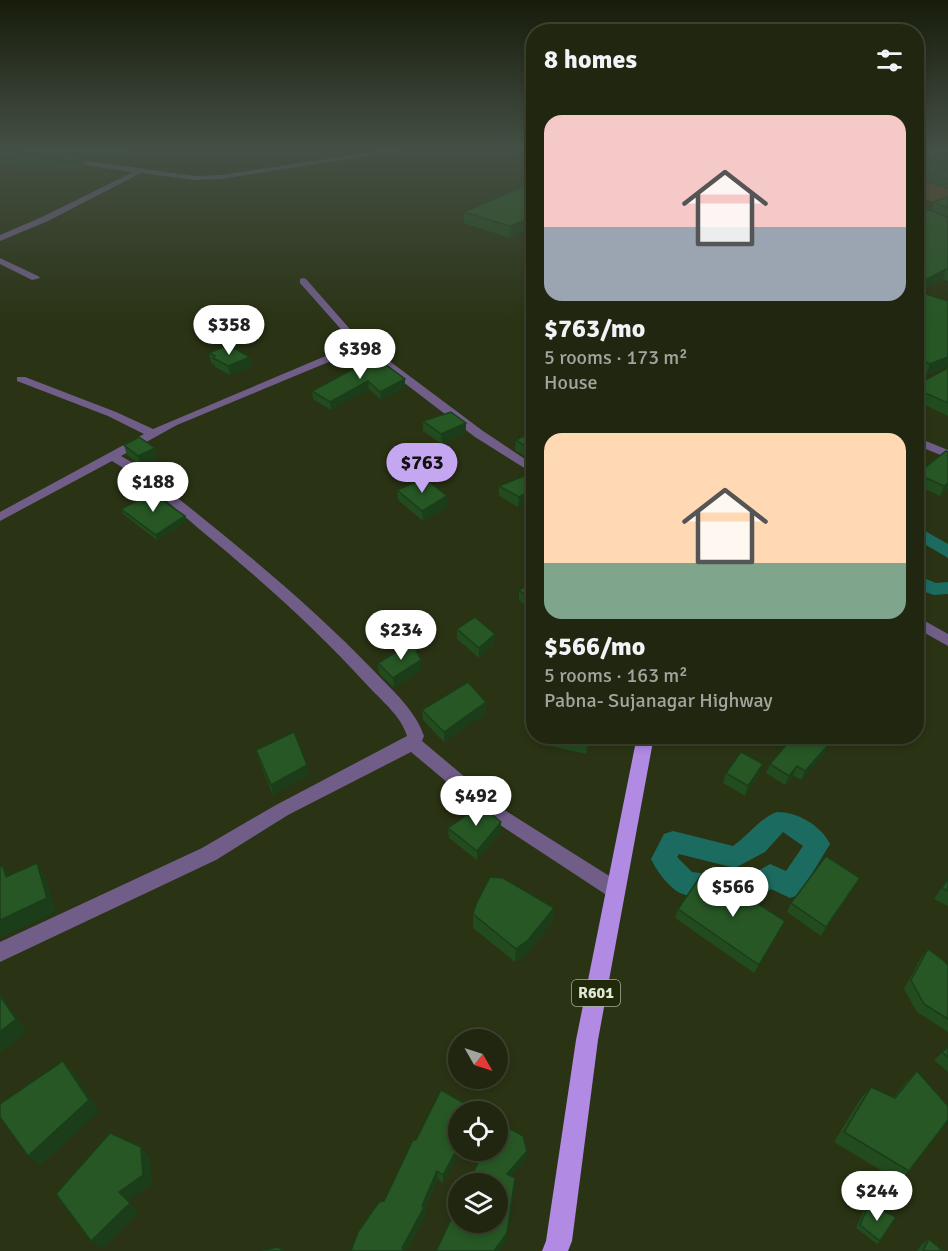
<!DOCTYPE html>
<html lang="en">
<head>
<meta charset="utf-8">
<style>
  :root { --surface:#20260f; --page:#282e18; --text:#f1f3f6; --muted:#a2a59e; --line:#3d432f; --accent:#c5a6f1 }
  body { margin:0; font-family:Signika,sans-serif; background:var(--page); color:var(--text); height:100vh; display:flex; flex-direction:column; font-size:22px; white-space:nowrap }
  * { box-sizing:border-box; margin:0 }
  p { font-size:20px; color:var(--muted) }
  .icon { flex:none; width:33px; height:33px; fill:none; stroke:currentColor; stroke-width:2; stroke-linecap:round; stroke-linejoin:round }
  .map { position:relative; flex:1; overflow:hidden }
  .drawer { position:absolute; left:526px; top:24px; width:398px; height:720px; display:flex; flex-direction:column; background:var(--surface); border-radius:24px; box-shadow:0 3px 9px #0003,0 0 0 2px var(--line) }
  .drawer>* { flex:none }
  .needle { width:39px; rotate:129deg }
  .buttons { position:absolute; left:448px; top:1029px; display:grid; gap:12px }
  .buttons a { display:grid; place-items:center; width:60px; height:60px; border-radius:50%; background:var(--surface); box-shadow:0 3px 9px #0003,0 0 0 2px var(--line); font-size:30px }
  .price { position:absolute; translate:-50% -51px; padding:0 14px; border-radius:21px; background:#fff; color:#222; font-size:20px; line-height:39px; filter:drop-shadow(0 2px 3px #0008) }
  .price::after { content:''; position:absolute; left:50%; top:36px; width:18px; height:14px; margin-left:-9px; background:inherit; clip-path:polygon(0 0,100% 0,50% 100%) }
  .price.selected { background:var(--accent); color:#111 }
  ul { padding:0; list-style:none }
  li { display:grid; align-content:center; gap:12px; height:318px; padding:0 18px }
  li span { display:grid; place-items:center; height:186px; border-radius:18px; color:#555 }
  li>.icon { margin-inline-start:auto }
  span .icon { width:108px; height:108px; fill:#fffc; stroke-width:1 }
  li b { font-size:26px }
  h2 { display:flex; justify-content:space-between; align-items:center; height:72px; padding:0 18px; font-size:26px }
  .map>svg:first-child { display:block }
  .green { fill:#5f4024 }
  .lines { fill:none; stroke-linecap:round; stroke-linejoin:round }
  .canal { fill:#1c6b61; fill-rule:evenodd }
  .street { fill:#705e89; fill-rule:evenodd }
  .primary { fill:#b08ae3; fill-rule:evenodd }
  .wall { fill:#224b20 }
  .shaded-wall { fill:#1b3d1a }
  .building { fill:#275725; stroke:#1b3d1a; stroke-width:1.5 }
  .labels { text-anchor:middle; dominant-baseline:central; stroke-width:4.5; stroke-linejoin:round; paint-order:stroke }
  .shield { fill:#202909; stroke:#a7af98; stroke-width:1.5 }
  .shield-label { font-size:16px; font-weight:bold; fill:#e1e8d5 }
</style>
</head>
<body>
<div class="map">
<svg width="948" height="1251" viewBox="0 0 948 1251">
  <rect width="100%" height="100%" fill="#2a3314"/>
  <path class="green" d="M917,179L948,189V196L933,202L917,196Z"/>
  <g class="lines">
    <g class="canal">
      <path d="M916,526L948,544V558L916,539Z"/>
      <path d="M916,575L936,583L948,582V594L934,595L916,589Z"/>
      <path d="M777,812C797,812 821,825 830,844L799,895L790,898L771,889C766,893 761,897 754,898C738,902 693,900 678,892C668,886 656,870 651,859L664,834L673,831L733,846C748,836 761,817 777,812ZM783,832L803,846L786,871L770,864L749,876H725L692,872L677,857L679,854L735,868L765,852Z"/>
    </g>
    <g class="street">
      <path d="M401,148H416L221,179L195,180L141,173L48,221L0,241V235L42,217L133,172L62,162L65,158L195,176L221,175Z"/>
      <path d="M0,258L38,276L40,278L32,280L0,264Z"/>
      <path d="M303,278L306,279L356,336L483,431L534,465V474L475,437L360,349L177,425L121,456L135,464C218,530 301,595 374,671C393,691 415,710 424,736L422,741L503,809L622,884L625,890L622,896L615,899L608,896L491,819L411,752L288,815L216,860L0,962V942L202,848L276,805L407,736C401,716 382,701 368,686C316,629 258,577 198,528C171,505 143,479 112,461L0,521V512L144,434L108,416L17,381V377H25L116,412L153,429L354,344L300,283V279Z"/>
      <path d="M916,437L948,450V458L916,445Z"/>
      <path d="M916,616L948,634V646L916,628Z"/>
    </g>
    <path class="primary" d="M637,736H654L598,1040L572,1241L568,1251H542L546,1241L576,1040Z"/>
  </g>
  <g class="wall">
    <path d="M0,148H142L123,156L114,153L96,161Z"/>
    <path d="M923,148H948V152H922Z"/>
    <path d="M0,151L84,162L86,168L85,171L40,164L27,166L0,164Z"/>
    <path d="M916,151L918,153L948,152V188L916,177Z"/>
    <path d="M534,182L510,238L464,223V212Z"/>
    <path d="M948,197V281L943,279L919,291L916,290V201L918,206L931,211L934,202Z"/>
    <path d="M916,291L948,301V366L926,375L916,370Z"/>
    <path d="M209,353L250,357L252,366L230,375L215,367L214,364L211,363Z"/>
    <path d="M372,359L405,379V387L381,400L369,389L331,410L313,399L312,391Z"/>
    <path d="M948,368V416L916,401V385Z"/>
    <path d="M423,421L466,423V433L442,444L423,431Z"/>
    <path d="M534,431L531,460L515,450L516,440Z"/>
    <path d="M124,445L157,458L141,466L127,455Z"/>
    <path d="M946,451L948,489L940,496L916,485V476L917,474Z"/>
    <path d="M534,479V498L518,507L499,496V486Z"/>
    <path d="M397,490L447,496V507L423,521L398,500Z"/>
    <path d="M121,509L187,521L157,540L123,514Z"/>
    <path d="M534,581V614L519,600V590Z"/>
    <path d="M457,629L495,634L494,644L479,658L457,639Z"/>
    <path d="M378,663L421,670L394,688L379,673Z"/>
    <path d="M422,710L486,713L444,742L423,720Z"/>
    <path d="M548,736H591L586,754L547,745Z"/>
    <path d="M731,736H755L748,746Z"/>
    <path d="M828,745L824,754L801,780L793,775L785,785L766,773L770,764Z"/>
    <path d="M256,750L307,765L309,775L273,795L259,760Z"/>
    <path d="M763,764L759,774L745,796L723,783L726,773Z"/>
    <path d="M448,828L501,832L477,860L449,838Z"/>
    <path d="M860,878L821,936L787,912L791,903Z"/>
    <path d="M948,878V906L934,899Z"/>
    <path d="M554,908L552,922L527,954L515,962L473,928V914Z"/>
    <path d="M678,909L780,931L754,973L675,918Z"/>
    <path d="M928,949L948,965V1032L917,1012L904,989L921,958Z"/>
    <path d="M948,1047V1072L934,1060Z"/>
    <path d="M917,1071L909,1171L897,1180L834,1142L861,1098L871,1087L894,1097L906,1082Z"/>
    <path d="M441,1090L443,1183L438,1179L425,1210L426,1215L406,1251H351L384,1201Z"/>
    <path d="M869,1204L880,1241L877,1244L856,1228L865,1207Z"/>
    <path d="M929,1239L943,1251H917L921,1245Z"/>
  </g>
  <g class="shaded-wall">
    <path d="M111,148H113L114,153L96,161L94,155Z"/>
    <path d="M127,148H142L123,156L122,150Z"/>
    <path d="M38,158L40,164L27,166L25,160Z"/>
    <path d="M534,217V228L510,238V226Z"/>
    <path d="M946,269L943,279L919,291L923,281Z"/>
    <path d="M250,357L252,366L230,375L228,366Z"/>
    <path d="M948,357V366L926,375L930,364Z"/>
    <path d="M405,379V387L381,400L380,392Z"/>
    <path d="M368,381L369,389L331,410L330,402Z"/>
    <path d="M466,423V433L442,444L441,434Z"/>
    <path d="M155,448L157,458L141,466L138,456Z"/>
    <path d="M534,449V459L531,460V450Z"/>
    <path d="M948,483V489L940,496L944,486Z"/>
    <path d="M534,489V498L518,507L519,497Z"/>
    <path d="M447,496V507L423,521L422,511Z"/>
    <path d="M185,516L187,521L157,540L156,535Z"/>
    <path d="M495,634L494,644L479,658V648Z"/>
    <path d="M421,660V670L394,688L393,678Z"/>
    <path d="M486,702V713L444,742V732Z"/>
    <path d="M589,736H591L586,754L588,739Z"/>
    <path d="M751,736H755L748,746Z"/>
    <path d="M828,745L824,754L801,780L805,771Z"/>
    <path d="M763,764L759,774L745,796L748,786Z"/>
    <path d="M307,765L309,775L273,795L271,785Z"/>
    <path d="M797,766L793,775L785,785L789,776Z"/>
    <path d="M501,822V832L477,860V851Z"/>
    <path d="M37,863L46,878L56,912L0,938V920Z"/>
    <path d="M3,866L13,880L6,877Z"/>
    <path d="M860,878L854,888L821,936L826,927Z"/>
    <path d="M554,908L552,922L527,954L515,962L516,949Z"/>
    <path d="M785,921L780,931L754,973L759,965Z"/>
    <path d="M0,993L27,1032L0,1053Z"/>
    <path d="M63,1061L74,1073L99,1111L40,1166L28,1156Z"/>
    <path d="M459,1145V1150H461L443,1183V1175Z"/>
    <path d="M141,1147L150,1157L152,1184L128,1201L139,1212L102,1249L91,1241L119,1192Z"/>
    <path d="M527,1151L526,1159L506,1182L507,1174Z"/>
    <path d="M437,1171L438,1179L425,1210L426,1215L406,1251H403L402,1248L422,1206Z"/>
    <path d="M514,1186L507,1240L499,1251H494Z"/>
  </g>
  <g class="building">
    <path d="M41,148H111L94,155Z"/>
    <path d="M116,148H127L122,150Z"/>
    <path d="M0,151L84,162L83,165L38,158L25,160L0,158Z"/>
    <path d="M916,151L918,153L948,152V163L917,154L918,162L948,172V179L916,169Z"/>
    <path d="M534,182V217L510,226L464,212Z"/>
    <path d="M948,197V208L934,202Z"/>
    <path d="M916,201L918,206L948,217V270L946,269L923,281L918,280L916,284Z"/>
    <path d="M916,291L948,301V357L930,364L916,358Z"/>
    <path d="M228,345L250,357L228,366L213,358L215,356L209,353Z"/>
    <path d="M372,359L386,365L405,379L380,392L368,381L330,402L312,391Z"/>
    <path d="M948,368V403L916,389V385Z"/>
    <path d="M451,412L466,423L441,434L423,421Z"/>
    <path d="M534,431V449L531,450L516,440Z"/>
    <path d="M139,437L155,448L138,456L124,445Z"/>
    <path d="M946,451L948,452V483L944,486L917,474Z"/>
    <path d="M529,474L534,479V489L519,497L499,486Z"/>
    <path d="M425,478L447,496L422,511L397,490Z"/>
    <path d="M152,493L185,516L156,535L121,509Z"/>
    <path d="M533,581H534V603L519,590Z"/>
    <path d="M475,617L495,634L479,648L457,629Z"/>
    <path d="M412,643L421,660L393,678L378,663Z"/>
    <path d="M468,682L486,702L444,732L422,710Z"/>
    <path d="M294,732L307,765L271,785L256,750Z"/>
    <path d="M576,736H589L588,739Z"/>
    <path d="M794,736H815L828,745L805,771L797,766L789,776L770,764Z"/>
    <path d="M741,752L763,764L748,786L726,773Z"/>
    <path d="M481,805L501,822L477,851L448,828Z"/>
    <path d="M826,856L860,878L826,927L791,903Z"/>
    <path d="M37,863L47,898L0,920V867L3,866L6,877Z"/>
    <path d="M702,874L744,901L747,897L785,921L759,965L678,909Z"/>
    <path d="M490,877L503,878L554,908L528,940L516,949L473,914L476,904Z"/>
    <path d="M948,879V891L942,888Z"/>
    <path d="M928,949L943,960L948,965V1019L924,1004L911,980Z"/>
    <path d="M0,996L16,1019L0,1032Z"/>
    <path d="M948,1047V1057L942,1052Z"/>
    <path d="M63,1061L89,1100L28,1156L0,1117V1104Z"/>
    <path d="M917,1071L948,1106V1120L909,1171L844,1132L871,1087L895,1098Z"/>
    <path d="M441,1090L478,1111L459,1112V1145L443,1175L437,1171L422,1206L424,1207L402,1248L405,1251H351L358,1232L379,1202L384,1201L413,1140H416Z"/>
    <path d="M498,1122L523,1136L527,1151L507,1174L515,1178L507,1233L494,1251H436L459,1203V1222H498V1184H468L484,1150H498Z"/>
    <path d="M110,1133L141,1147L143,1175L119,1192L130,1203L91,1241L56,1194Z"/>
    <path d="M869,1204L896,1217L880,1241L860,1225Z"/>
    <path d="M929,1239L943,1251H923Z"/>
    <path d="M278,1247L283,1251H260Z"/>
  </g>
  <linearGradient id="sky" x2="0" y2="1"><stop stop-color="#171c0b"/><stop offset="0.46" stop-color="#445045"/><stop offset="1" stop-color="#445045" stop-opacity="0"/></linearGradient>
  <rect width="948" height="323" fill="url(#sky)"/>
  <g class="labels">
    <rect class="shield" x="572" y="980" width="48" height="26" rx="4.5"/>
    <g class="shield-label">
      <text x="596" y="993">R601</text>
    </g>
  </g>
</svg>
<div class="buttons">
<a><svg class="needle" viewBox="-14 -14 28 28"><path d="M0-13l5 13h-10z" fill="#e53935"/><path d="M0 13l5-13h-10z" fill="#a2a59e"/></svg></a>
<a><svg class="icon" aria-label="locate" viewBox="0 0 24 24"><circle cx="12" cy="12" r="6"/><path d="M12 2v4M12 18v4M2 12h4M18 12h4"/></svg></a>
<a><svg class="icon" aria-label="layers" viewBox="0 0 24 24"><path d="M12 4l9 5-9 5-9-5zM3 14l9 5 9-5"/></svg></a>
</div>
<b class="price" style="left:229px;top:356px">$358</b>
<b class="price" style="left:360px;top:380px">$398</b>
<b class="price selected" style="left:422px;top:494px">$763</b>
<b class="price" style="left:153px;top:513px">$188</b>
<b class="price" style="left:401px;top:661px">$234</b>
<b class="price" style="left:476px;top:827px">$492</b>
<b class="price" style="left:733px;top:918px">$566</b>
<b class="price" style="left:877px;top:1222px">$244</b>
<section class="drawer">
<h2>8 homes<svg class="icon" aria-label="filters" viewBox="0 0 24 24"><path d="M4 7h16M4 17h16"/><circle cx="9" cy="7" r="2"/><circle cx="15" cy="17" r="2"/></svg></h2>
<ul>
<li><span style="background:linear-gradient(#f6c9c9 60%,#9aa5b1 0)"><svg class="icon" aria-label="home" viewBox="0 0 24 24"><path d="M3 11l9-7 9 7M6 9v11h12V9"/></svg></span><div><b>$763/mo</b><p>5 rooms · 173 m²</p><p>House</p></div></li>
<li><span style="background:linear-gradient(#ffd9b3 70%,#7fa58c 0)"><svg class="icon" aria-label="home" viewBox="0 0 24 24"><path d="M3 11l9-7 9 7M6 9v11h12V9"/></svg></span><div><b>$566/mo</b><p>5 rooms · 163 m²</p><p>Pabna- Sujanagar Highway</p></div></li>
</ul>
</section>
</div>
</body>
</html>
